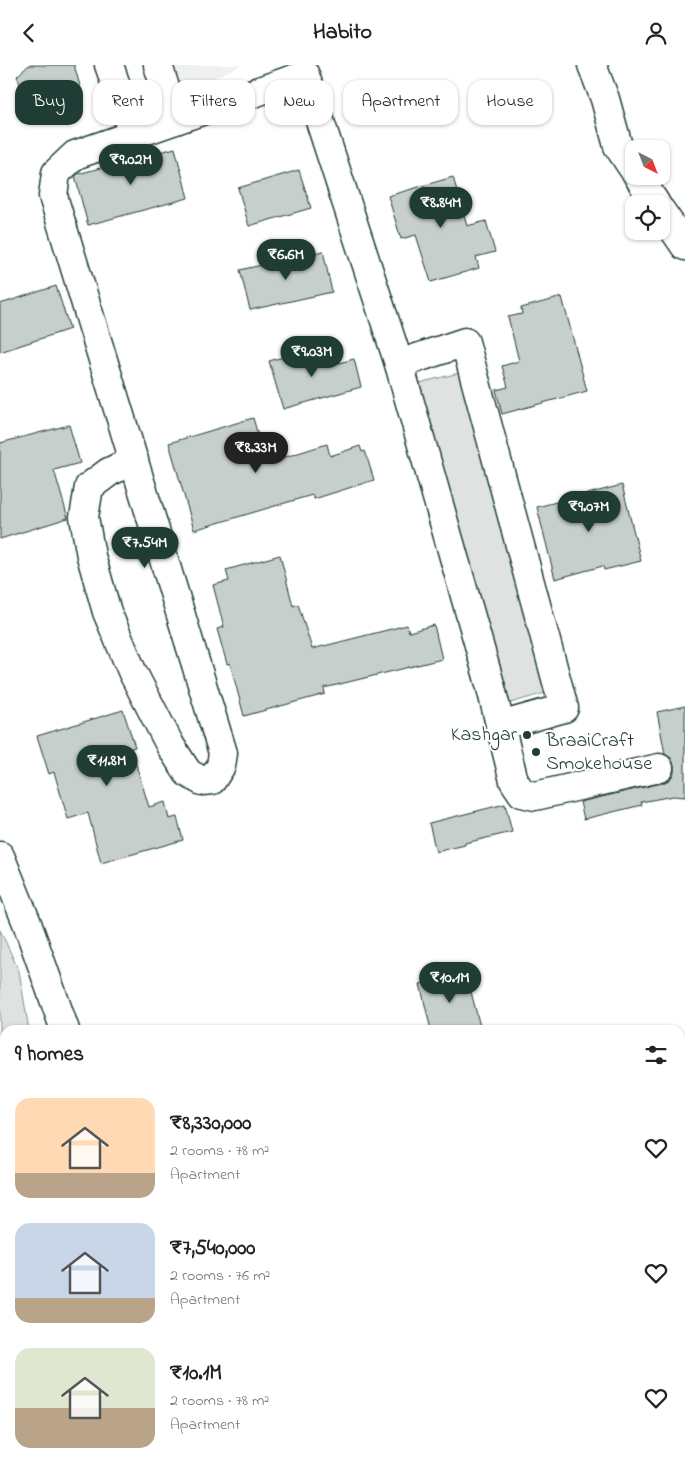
<!DOCTYPE html>
<html lang="en">
<head>
<meta charset="utf-8">
<style>
  :root { --surface:#fff; --page:#f2f2f2; --text:#222; --muted:#767676; --accent:#1f3d34 }
  body { margin:0; font-family:"Indie Flower",sans-serif; background:var(--page); color:var(--text); height:100vh; display:flex; flex-direction:column; font-size:19px; white-space:nowrap }
  * { box-sizing:border-box; margin:0 }
  p { font-size:16px; color:var(--muted) }
  .icon { flex:none; width:28px; height:28px; fill:none; stroke:currentColor; stroke-width:2; stroke-linecap:round; stroke-linejoin:round }
  .map { position:relative; flex:1; overflow:hidden }
  .panel { position:absolute; left:0px; top:960px; width:685px; height:446px; display:flex; flex-direction:column; background:var(--surface); border-radius:15px 15px 0 0; box-shadow:0 1px 4px #0004 }
  .panel>* { flex:none }
  .hud { position:absolute; left:15px; top:15px; width:655px; height:45px; display:flex; gap:10px }
  .needle { width:32px; rotate:138deg }
  .fabs { position:absolute; left:625px; top:75px; display:grid; gap:10px }
  .fabs a { display:grid; place-items:center; width:45px; height:45px; border-radius:10px; background:var(--surface); box-shadow:0 1px 4px #0004; font-size:25px }
  .price { position:absolute; translate:-50% -42px; padding:0 11px; border-radius:18px; background:var(--accent); color:#fff; font-size:16px; line-height:32px; filter:drop-shadow(0 1px 2px #0008) }
  .price::after { content:''; position:absolute; left:50%; top:30px; width:15px; height:11px; margin-left:-8px; background:inherit; clip-path:polygon(0 0,100% 0,50% 100%) }
  .price.current { background:#222; color:#fff }
  ul { padding:0; list-style:none }
  li { display:flex; align-items:center; gap:15px; height:125px; padding:0 15px }
  li span { display:grid; place-items:center; flex:none; width:140px; height:100px; border-radius:15px; color:#555 }
  li>.icon { margin-inline-start:auto }
  span .icon { width:60px; height:60px; fill:#fffc; stroke-width:1 }
  li b { font-size:21px }
  h2 { display:flex; justify-content:space-between; align-items:center; height:60px; padding:0 15px; font-size:21px }
  .tag { padding:0 18px; border-radius:15px; background:var(--surface); box-shadow:0 1px 4px #0004; font-size:18px; line-height:45px }
  .tag.current { background:var(--accent); color:#fff }
  header { display:flex; justify-content:space-between; align-items:center; height:65px; padding:0 15px; background:var(--surface); font-size:22px; font-weight:800 }
  .map>svg:first-child { display:block }
  .built { fill:#eef1f0 }
  .green { fill:#dee3e2; stroke:#7e908b }
  .building { fill:#c7cfcc; stroke:#1f3d34 }
  .lines { fill:none; stroke-linecap:round; stroke-linejoin:round }
  .minor-casing { stroke:#1f3d34; stroke-width:31 }
  .minor { stroke:#fff; stroke-width:28 }
  .poi-dot { fill:#1f3d34; stroke:#fff; stroke-width:2 }
  .labels { text-anchor:middle; dominant-baseline:central; stroke-width:4; stroke-linejoin:round; paint-order:stroke }
  .poi-label { font-size:20px; fill:#1f3d34; stroke:#fff; text-anchor:end }
</style>
</head>
<body>
<header><svg class="icon" aria-label="back" viewBox="0 0 24 24"><path d="M15 5l-7 7 7 7"/></svg>Habito<svg class="icon" aria-label="person" viewBox="0 0 24 24"><circle cx="12" cy="8" r="4"/><path d="M4 21q1-7 8-7t8 7"/></svg></header>
<div class="map">
<svg width="685" height="1406" viewBox="0 0 685 1406">
  <rect width="100%" height="100%" fill="#fff"/>
  <filter id="ink" filterUnits="userSpaceOnUse"><feTurbulence type="fractalNoise" baseFrequency=".02" numOctaves="2"/><feDisplacementMap in="SourceGraphic" scale="10" xChannelSelector="R" yChannelSelector="G"/><feConvolveMatrix kernelMatrix="1 2 1 2 8 2 1 2 1" color-interpolation-filters="sRGB"/></filter>
  <g filter="url(#ink)">
    <path class="built" d="M143,0H242L152,40Z"/>
    <g class="green">
      <path d="M459,308L548,627L507,639L415,319Z"/>
      <path d="M0,865L19,906L29,965H5V1194L0,1174Z"/>
      <path d="M5,1289V1401H77L75,1406H0V1303Z"/>
    </g>
    <g class="building">
      <path d="M29,0H74L83,31L31,48L17,11Z"/>
      <path d="M175,83L188,133L88,160L75,111L78,109Z"/>
      <path d="M299,105L311,143L249,161L238,123Z"/>
      <path d="M453,112L467,161L486,156L495,187L476,192L479,203L431,217L416,170L401,174L388,131Z"/>
      <path d="M323,186L332,227L250,245L240,205Z"/>
      <path d="M56,221L70,264L0,287V239Z"/>
      <path d="M562,232L587,326L502,349L496,325L508,322L502,301L519,296L508,252L522,249L521,243Z"/>
      <path d="M312,284L317,299L338,293L339,298L354,294L361,322L283,344L269,296Z"/>
      <path d="M253,353L266,398L327,379L330,391L360,381L362,387L365,386L374,415L314,434L312,430L194,465L169,378Z"/>
      <path d="M69,360L80,398L54,405L68,453L0,474V378Z"/>
      <path d="M622,420L641,496L604,505L603,501L555,514L537,442Z"/>
      <path d="M280,490L293,541L298,539L312,584L407,560L409,567L434,560L442,594L324,623L325,629L244,651L230,598L227,599L217,564L224,562L213,520L229,516L226,505Z"/>
      <path d="M685,641V732L673,731L641,737L642,740L584,754L580,737L662,718L670,714L674,708V700L671,693L665,689L657,647Z"/>
      <path d="M123,645L135,682L131,683L149,742L165,737L169,754L177,752L183,775L101,798L88,748L68,754L54,707L49,709L37,671Z"/>
      <path d="M505,739L512,767L465,778V780L436,787L429,758Z"/>
      <path d="M466,908L481,965H431L420,919Z"/>
    </g>
    <g class="lines">
      <g class="minor-casing">
        <g id="minor">
          <path d="M109,0L133,69"/>
          <path d="M158,0L175,55"/>
          <path d="M592,0L605,34L618,81L634,105"/>
          <path d="M638,111L656,139"/>
          <path d="M661,146L685,181"/>
          <path d="M399,299L465,277L564,643L500,661"/>
          <path d="M134,395L109,407L89,422L84,452L91,491L107,547L132,606L170,680L188,708L202,716L212,715L221,701L223,688C166,502 110,316 53,131L56,108L75,90L305,10L399,299L490,619L514,716L522,728L535,731L659,703"/>
          <path d="M0,791L27,858L65,965"/>
          <path d="M680,1161L685,1160"/>
          <path d="M345,1401L347,1406"/>
          <path d="M602,1401L603,1406"/>
          <path d="M130,1405L135,1406"/>
        </g>
      </g>
      <use href="#minor" class="minor"/>
    </g>
  </g>
  <g class="poi-dot">
    <circle cx="527" cy="670" r="5"/>
    <circle cx="536" cy="687" r="5"/>
  </g>
  <g class="labels">
    <g class="poi-label">
      <text x="517" y="670">Kashgar</text>
      <text x="546" y="676" text-anchor="start">BraaiCraft<tspan x="546" dy="23">Smokehouse</tspan></text>
    </g>
  </g>
</svg>
<div class="fabs">
<a><svg class="needle" viewBox="-14 -14 28 28"><path d="M0-13l5 13h-10z" fill="#e53935"/><path d="M0 13l5-13h-10z" fill="#767676"/></svg></a>
<a><svg class="icon" aria-label="locate" viewBox="0 0 24 24"><circle cx="12" cy="12" r="6"/><path d="M12 2v4M12 18v4M2 12h4M18 12h4"/></svg></a>
</div>
<b class="price" style="left:131px;top:121px">₹9.02M</b>
<b class="price" style="left:441px;top:164px">₹8.84M</b>
<b class="price" style="left:286px;top:216px">₹6.6M</b>
<b class="price" style="left:312px;top:313px">₹9.03M</b>
<b class="price current" style="left:256px;top:409px">₹8.33M</b>
<b class="price" style="left:589px;top:468px">₹9.07M</b>
<b class="price" style="left:145px;top:504px">₹7.54M</b>
<b class="price" style="left:107px;top:722px">₹11.8M</b>
<b class="price" style="left:450px;top:939px">₹10.1M</b>
<div class="hud">
<a class="tag current">Buy</a>
<a class="tag">Rent</a>
<a class="tag">Filters</a>
<a class="tag">New</a>
<a class="tag">Apartment</a>
<a class="tag">House</a>
</div>
<section class="panel">
<h2>9 homes<svg class="icon" aria-label="filters" viewBox="0 0 24 24"><path d="M4 7h16M4 17h16"/><circle cx="9" cy="7" r="2"/><circle cx="15" cy="17" r="2"/></svg></h2>
<ul>
<li><span style="background:linear-gradient(#ffd9b3 75%,#b9a48a 0)"><svg class="icon" aria-label="home" viewBox="0 0 24 24"><path d="M3 11l9-7 9 7M6 9v11h12V9"/></svg></span><div><b>₹8,330,000</b><p>2 rooms · 78 m²</p><p>Apartment</p></div><svg class="icon" aria-label="heart" viewBox="0 0 24 24"><path d="M12 20l-8-8c-3-5 5-10 8-4 3-6 11-1 8 4z"/></svg></li>
<li><span style="background:linear-gradient(#c9d6e8 75%,#b9a48a 0)"><svg class="icon" aria-label="home" viewBox="0 0 24 24"><path d="M3 11l9-7 9 7M6 9v11h12V9"/></svg></span><div><b>₹7,540,000</b><p>2 rooms · 76 m²</p><p>Apartment</p></div><svg class="icon" aria-label="heart" viewBox="0 0 24 24"><path d="M12 20l-8-8c-3-5 5-10 8-4 3-6 11-1 8 4z"/></svg></li>
<li><span style="background:linear-gradient(#dfe7d0 60%,#b9a48a 0)"><svg class="icon" aria-label="home" viewBox="0 0 24 24"><path d="M3 11l9-7 9 7M6 9v11h12V9"/></svg></span><div><b>₹10.1M</b><p>2 rooms · 78 m²</p><p>Apartment</p></div><svg class="icon" aria-label="heart" viewBox="0 0 24 24"><path d="M12 20l-8-8c-3-5 5-10 8-4 3-6 11-1 8 4z"/></svg></li>
</ul>
</section>
</div>
</body>
</html>
